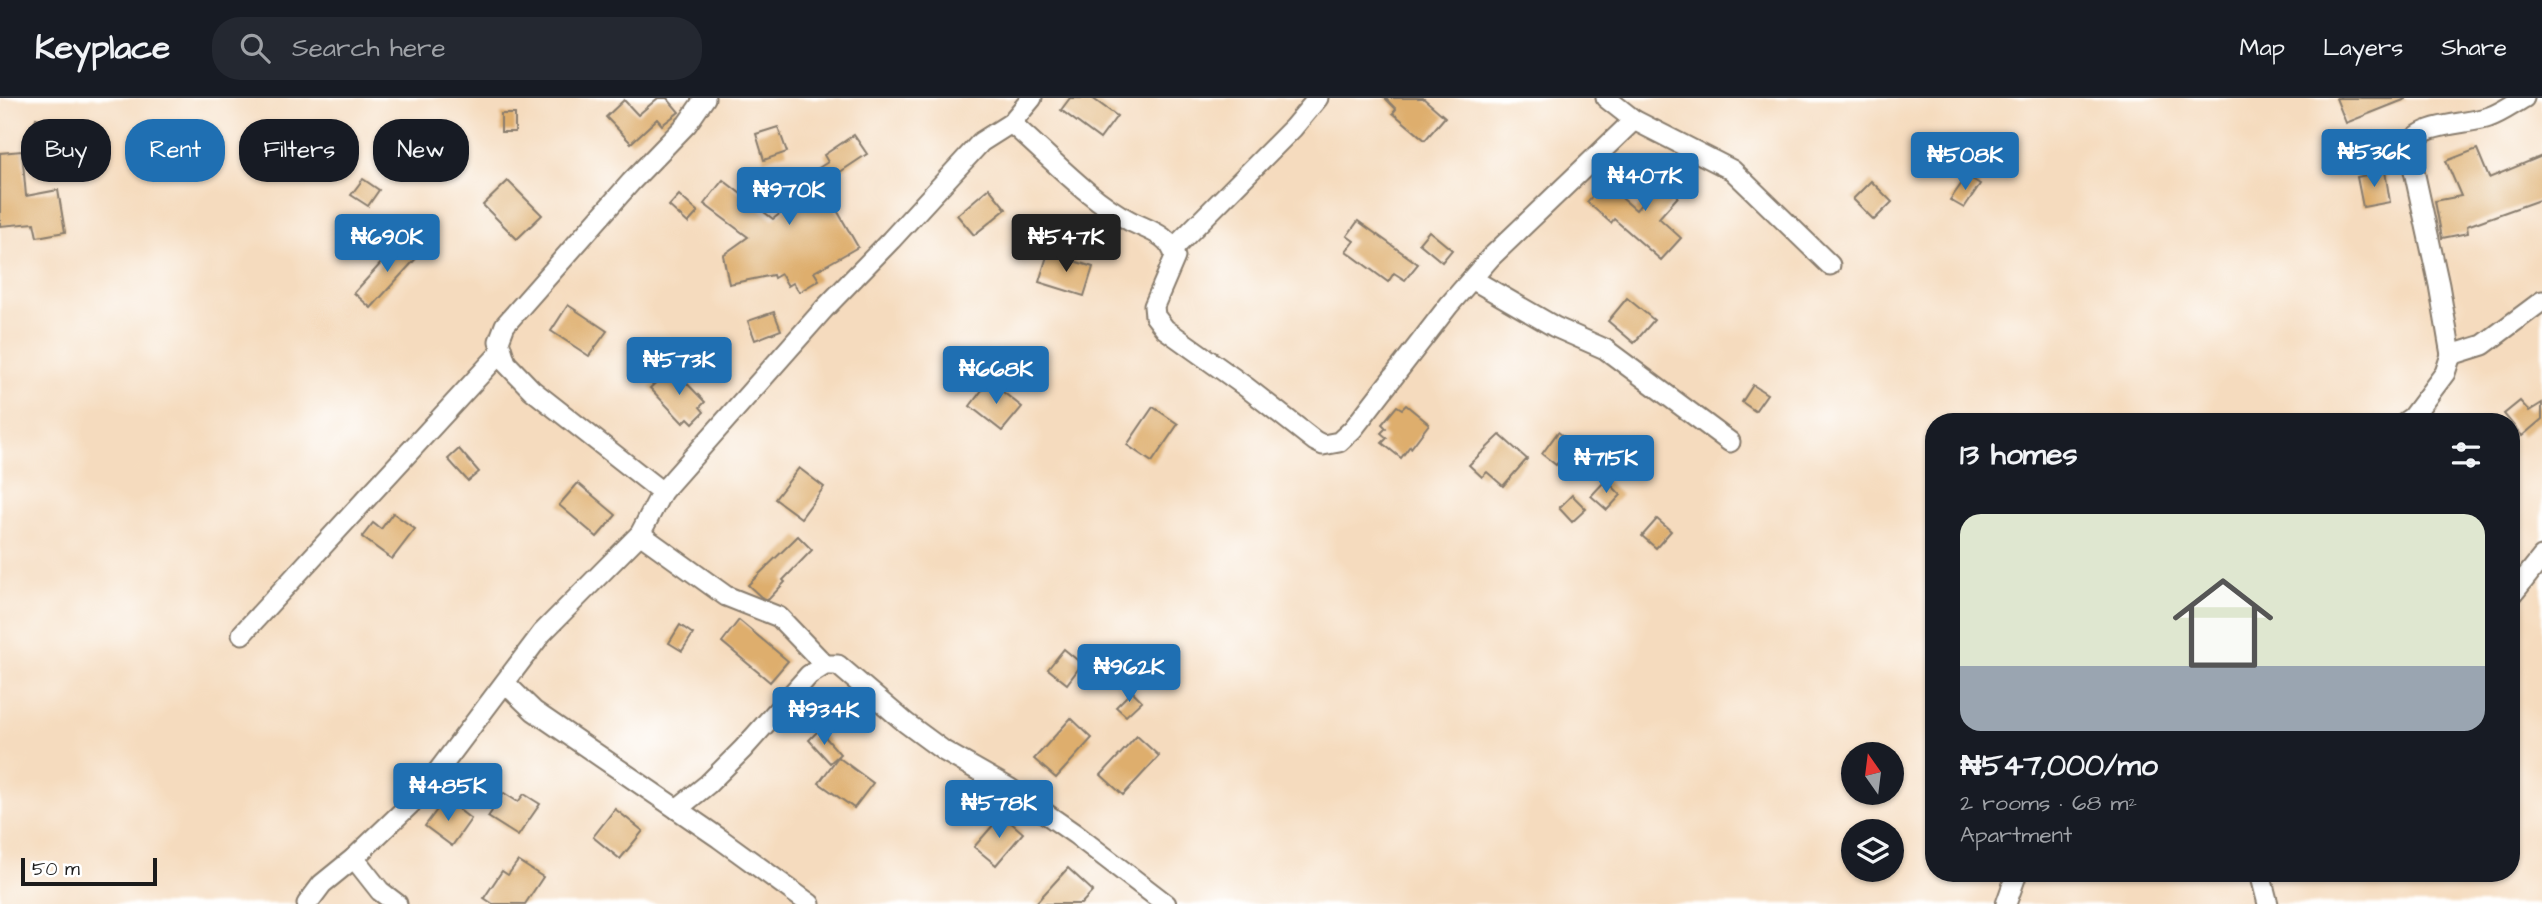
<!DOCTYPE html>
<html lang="en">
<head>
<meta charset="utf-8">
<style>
  :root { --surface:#171b24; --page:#242831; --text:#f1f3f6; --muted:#9ea1a6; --line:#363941; --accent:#1f6fb2 }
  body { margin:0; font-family:"Architects Daughter",sans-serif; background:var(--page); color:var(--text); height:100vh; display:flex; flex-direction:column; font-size:26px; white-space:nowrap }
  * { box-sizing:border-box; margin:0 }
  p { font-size:23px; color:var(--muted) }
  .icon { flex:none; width:38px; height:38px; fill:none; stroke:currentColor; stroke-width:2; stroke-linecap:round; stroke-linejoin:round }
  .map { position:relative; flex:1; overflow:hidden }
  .drawer { position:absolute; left:1925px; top:315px; width:595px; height:469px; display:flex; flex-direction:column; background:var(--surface); border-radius:28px; box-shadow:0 2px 5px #0004 }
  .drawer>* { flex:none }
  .hud { position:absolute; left:21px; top:21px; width:665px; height:63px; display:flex; gap:14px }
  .needle { width:46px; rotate:346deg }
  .fabs { position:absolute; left:1841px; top:644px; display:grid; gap:14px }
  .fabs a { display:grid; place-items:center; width:63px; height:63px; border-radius:50%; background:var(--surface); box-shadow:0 2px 5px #0004; font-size:35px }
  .scale { position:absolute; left:21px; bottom:18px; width:136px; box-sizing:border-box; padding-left:7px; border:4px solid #1c1c1c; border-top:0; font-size:19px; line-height:24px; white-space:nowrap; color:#1c1c1c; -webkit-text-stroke:5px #fff; paint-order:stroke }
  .price { position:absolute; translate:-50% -60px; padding:0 16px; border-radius:7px; background:var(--accent); color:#fff; font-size:23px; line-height:46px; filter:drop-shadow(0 2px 4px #0008) }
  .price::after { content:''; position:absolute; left:50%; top:42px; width:21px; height:16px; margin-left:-10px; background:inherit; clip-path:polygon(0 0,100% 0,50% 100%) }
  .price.current { background:#222; color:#fff }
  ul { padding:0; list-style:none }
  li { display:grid; align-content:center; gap:14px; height:371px; padding:0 35px }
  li+li { border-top:2px solid var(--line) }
  li span { display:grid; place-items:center; height:217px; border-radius:21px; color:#555 }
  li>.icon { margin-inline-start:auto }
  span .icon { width:126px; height:126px; fill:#fffc; stroke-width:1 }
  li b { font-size:30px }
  h2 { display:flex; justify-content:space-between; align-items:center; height:84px; padding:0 35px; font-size:30px }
  .chip { padding:0 24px; border-radius:28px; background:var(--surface); box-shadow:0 2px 5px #0004; font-size:24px; line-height:63px }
  .chip.current { background:var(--accent); color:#fff }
  header { display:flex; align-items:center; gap:42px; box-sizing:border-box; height:98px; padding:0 35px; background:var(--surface); border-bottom:2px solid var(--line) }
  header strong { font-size:33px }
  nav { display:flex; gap:38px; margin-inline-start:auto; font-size:24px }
  .search { width:490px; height:63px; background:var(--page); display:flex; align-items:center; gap:18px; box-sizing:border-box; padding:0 24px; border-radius:28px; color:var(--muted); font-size:26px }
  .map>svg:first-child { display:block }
  .building { fill:#deae6d }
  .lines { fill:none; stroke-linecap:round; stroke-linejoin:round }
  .minor-casing { stroke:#887c6d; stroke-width:23 }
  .minor { stroke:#fff; stroke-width:19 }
</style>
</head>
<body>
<header>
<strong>Keyplace</strong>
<div class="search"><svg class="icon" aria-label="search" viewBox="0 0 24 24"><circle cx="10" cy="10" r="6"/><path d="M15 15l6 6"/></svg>Search here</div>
<nav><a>Map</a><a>Layers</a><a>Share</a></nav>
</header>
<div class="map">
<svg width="2542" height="806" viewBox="0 0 2542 806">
  <rect width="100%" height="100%" fill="#fff"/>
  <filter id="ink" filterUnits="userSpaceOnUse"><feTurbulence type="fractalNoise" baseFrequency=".0143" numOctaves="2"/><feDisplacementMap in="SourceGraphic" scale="14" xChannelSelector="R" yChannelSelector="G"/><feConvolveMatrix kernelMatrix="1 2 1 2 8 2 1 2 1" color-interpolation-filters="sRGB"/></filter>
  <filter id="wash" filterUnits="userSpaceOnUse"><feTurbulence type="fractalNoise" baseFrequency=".00686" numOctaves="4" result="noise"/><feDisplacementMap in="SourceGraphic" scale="28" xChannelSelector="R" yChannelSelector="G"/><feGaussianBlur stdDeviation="1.57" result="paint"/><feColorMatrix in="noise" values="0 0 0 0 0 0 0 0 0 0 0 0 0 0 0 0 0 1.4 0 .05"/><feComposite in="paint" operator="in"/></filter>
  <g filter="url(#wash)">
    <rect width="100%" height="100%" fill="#f5dbbe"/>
    <g id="blocks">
      <g class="building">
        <path d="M658,0H667L679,14L662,27L657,21L631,45L606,19L624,2L638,17Z"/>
        <path d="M1070,0H1092L1117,18L1100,41L1061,12Z"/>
        <path d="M1385,0H1423L1445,19L1425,42L1393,15L1396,11Z"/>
        <path d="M2336,0H2406V1L2346,25Z"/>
        <rect x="501" y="16" width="14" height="18"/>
        <path d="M36,20L64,27L58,51L29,43Z"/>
        <path d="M778,29L787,54L764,62L756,36Z"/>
        <path d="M854,37L867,56L822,86L858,149L814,174L819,182L799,194L793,185L788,188L781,176L774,180L773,177L729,186L723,157L748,139L704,106L723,82L773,121L803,98L795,85L828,64L824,57Z"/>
        <path d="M2477,51L2489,80L2542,58V101L2467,128L2468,135L2442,140L2435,103L2461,98L2446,63Z"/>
        <path d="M22,53L26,98L58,92L65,134L37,139L34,125L0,128V55Z"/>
        <path d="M1673,69L1691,84L1659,120L1681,140L1661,162L1614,121L1611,125L1587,104L1604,85L1636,112Z"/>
        <path d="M2385,73L2390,104L2363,109L2357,79Z"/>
        <path d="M1967,78L1980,86L1964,110L1950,102Z"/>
        <path d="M363,81L379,92L368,108L351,97Z"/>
        <path d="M508,83L542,117L517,141L483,107Z"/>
        <path d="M1871,83L1892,104L1874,122L1853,101Z"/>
        <path d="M989,90L1006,111L974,137L957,117Z"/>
        <path d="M679,97L698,114L688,125L669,108Z"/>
        <path d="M1358,123L1418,166L1405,182L1394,175L1388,184L1346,153L1354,143L1347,138Z"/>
        <path d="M1429,133L1452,152L1442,164L1419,145Z"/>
        <path d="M403,141L420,156L371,210L354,195Z"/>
        <path d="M1048,155L1093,169L1084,198L1039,184Z"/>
        <path d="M1627,200L1654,222L1634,245L1608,223Z"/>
        <path d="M568,207L607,233L589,258L551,233Z"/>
        <path d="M774,214L781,232L755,242L748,223Z"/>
        <path d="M672,270L705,304L700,309L704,314L693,325L688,320L683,325L650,290Z"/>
        <path d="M989,283L1022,309L1002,333L970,308Z"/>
        <path d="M1753,287L1767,296L1755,313L1742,304Z"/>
        <path d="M2520,303L2529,313L2542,305V321L2522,338L2504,316Z"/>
        <path d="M1406,307L1429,326L1411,350L1410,348L1401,360L1382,345L1387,340L1381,335L1386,330L1382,326L1397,308L1402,311Z"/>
        <path d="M1153,309L1178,326L1152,364L1127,347Z"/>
        <path d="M1558,334L1572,345L1556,367L1542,356Z"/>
        <path d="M1500,337L1527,361L1503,388L1487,374L1482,379L1469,367Z"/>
        <path d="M459,351L479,374L468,383L448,361Z"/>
        <path d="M799,370L824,389L801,420L775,401Z"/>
        <path d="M1606,382L1621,397L1607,412L1591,398Z"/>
        <path d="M578,385L616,417L597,439L559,407Z"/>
        <path d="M1572,397L1586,411L1572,424L1559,410Z"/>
        <path d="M393,415L415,431L392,461L362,439L373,425L381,431Z"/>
        <path d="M1657,421L1671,433L1656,450L1642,438Z"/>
        <path d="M798,438L812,452L783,482L785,484L768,502L761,499L748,487Z"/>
        <path d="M739,522L788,563L770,584L722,544Z"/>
        <path d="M680,527L693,536L682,553L669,545Z"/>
        <path d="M1064,551L1082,566L1067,586L1048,571Z"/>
        <path d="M1132,593L1142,603L1126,618L1116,609Z"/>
        <path d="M810,596L822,604L809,624L797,616Z"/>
        <path d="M1071,620L1092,640L1056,680L1034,661Z"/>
        <path d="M819,632L840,656L830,665L809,642Z"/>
        <path d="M1137,638L1159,658L1123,697L1101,677Z"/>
        <path d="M838,659L873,685L854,710L819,685Z"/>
        <path d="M504,695L518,704L524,696L540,706L518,738L488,719Z"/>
        <path d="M445,701L471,721L452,748L425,728Z"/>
        <path d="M615,711L643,733L620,761L593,739Z"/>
        <path d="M1002,717L1023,735L996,767L974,749Z"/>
        <path d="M518,763L543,779L525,806H493L484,800L502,773L508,777Z"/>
        <path d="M1068,770L1093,793L1081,806H1035Z"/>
      </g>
    </g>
  </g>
  <g filter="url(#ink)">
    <use href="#blocks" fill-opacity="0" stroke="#887c6d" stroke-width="2"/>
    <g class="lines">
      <g class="minor-casing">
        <g id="minor">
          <path d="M1606,0L1634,22L1732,72L1830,167"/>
          <path d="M1011,25C1047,56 1089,102 1130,123C1148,132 1171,137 1175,159L1154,208L1155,218L1165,231L1246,289L1315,343L1323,347L1339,344L1353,331L1449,207L1490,160L1634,22"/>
          <path d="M1173,151L1293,30L1318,0"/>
          <path d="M1472,181L1555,229L1605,251L1730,344"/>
          <path d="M2451,257L2483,247L2542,203"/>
          <path d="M2405,324L2412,319L2445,275L2451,257L2439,187L2409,50C2416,24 2467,27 2489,19C2501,15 2513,6 2524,0"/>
          <path d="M662,394L532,292L506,265L499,243L505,227L631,84L687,26L705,0"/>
          <path d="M640,436L726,498L779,519L825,567"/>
          <path d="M2511,498L2542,459"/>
          <path d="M242,536L501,254"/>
          <path d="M505,585L534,613L719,740L810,806"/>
          <path d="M677,711L708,686L743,651L809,577L825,567H838L906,625L944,653L1009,690L1075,736L1166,806"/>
          <path d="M354,760L380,793L397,806"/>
          <path d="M2260,775L2268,806"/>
          <path d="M307,806L322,786L354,760L420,697L542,535L640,436L662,394L824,211L891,142L981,44L1011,25L1032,0"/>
          <path d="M2006,806L2017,775"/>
        </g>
      </g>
      <use href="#minor" class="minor"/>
    </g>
  </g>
</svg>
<div class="fabs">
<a><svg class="needle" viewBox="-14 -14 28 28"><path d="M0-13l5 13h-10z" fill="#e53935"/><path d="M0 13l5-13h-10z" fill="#9ea1a6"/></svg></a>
<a><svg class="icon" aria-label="layers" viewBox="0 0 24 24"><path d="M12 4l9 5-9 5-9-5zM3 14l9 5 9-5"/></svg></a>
</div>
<div class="scale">50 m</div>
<b class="price" style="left:2374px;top:91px">₦536K</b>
<b class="price" style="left:1965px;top:94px">₦508K</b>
<b class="price" style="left:1645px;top:115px">₦407K</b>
<b class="price" style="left:789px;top:129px">₦970K</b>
<b class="price" style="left:387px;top:176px">₦690K</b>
<b class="price current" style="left:1066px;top:176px">₦547K</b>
<b class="price" style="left:679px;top:299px">₦573K</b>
<b class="price" style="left:996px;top:308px">₦668K</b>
<b class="price" style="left:1606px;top:397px">₦715K</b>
<b class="price" style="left:1129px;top:606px">₦962K</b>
<b class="price" style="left:824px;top:649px">₦934K</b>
<b class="price" style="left:448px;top:725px">₦485K</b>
<b class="price" style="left:999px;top:742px">₦578K</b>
<div class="hud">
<a class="chip">Buy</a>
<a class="chip current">Rent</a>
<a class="chip">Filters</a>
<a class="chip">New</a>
</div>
<section class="drawer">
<h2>13 homes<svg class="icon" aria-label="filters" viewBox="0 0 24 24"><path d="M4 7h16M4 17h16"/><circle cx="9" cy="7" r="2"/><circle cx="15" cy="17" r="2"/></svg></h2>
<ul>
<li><span style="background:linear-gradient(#dfe7d0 70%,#9aa5b1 0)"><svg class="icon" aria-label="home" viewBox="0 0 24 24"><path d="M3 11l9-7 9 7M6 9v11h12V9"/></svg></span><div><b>₦547,000/mo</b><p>2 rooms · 68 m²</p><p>Apartment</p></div></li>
</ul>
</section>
</div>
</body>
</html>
